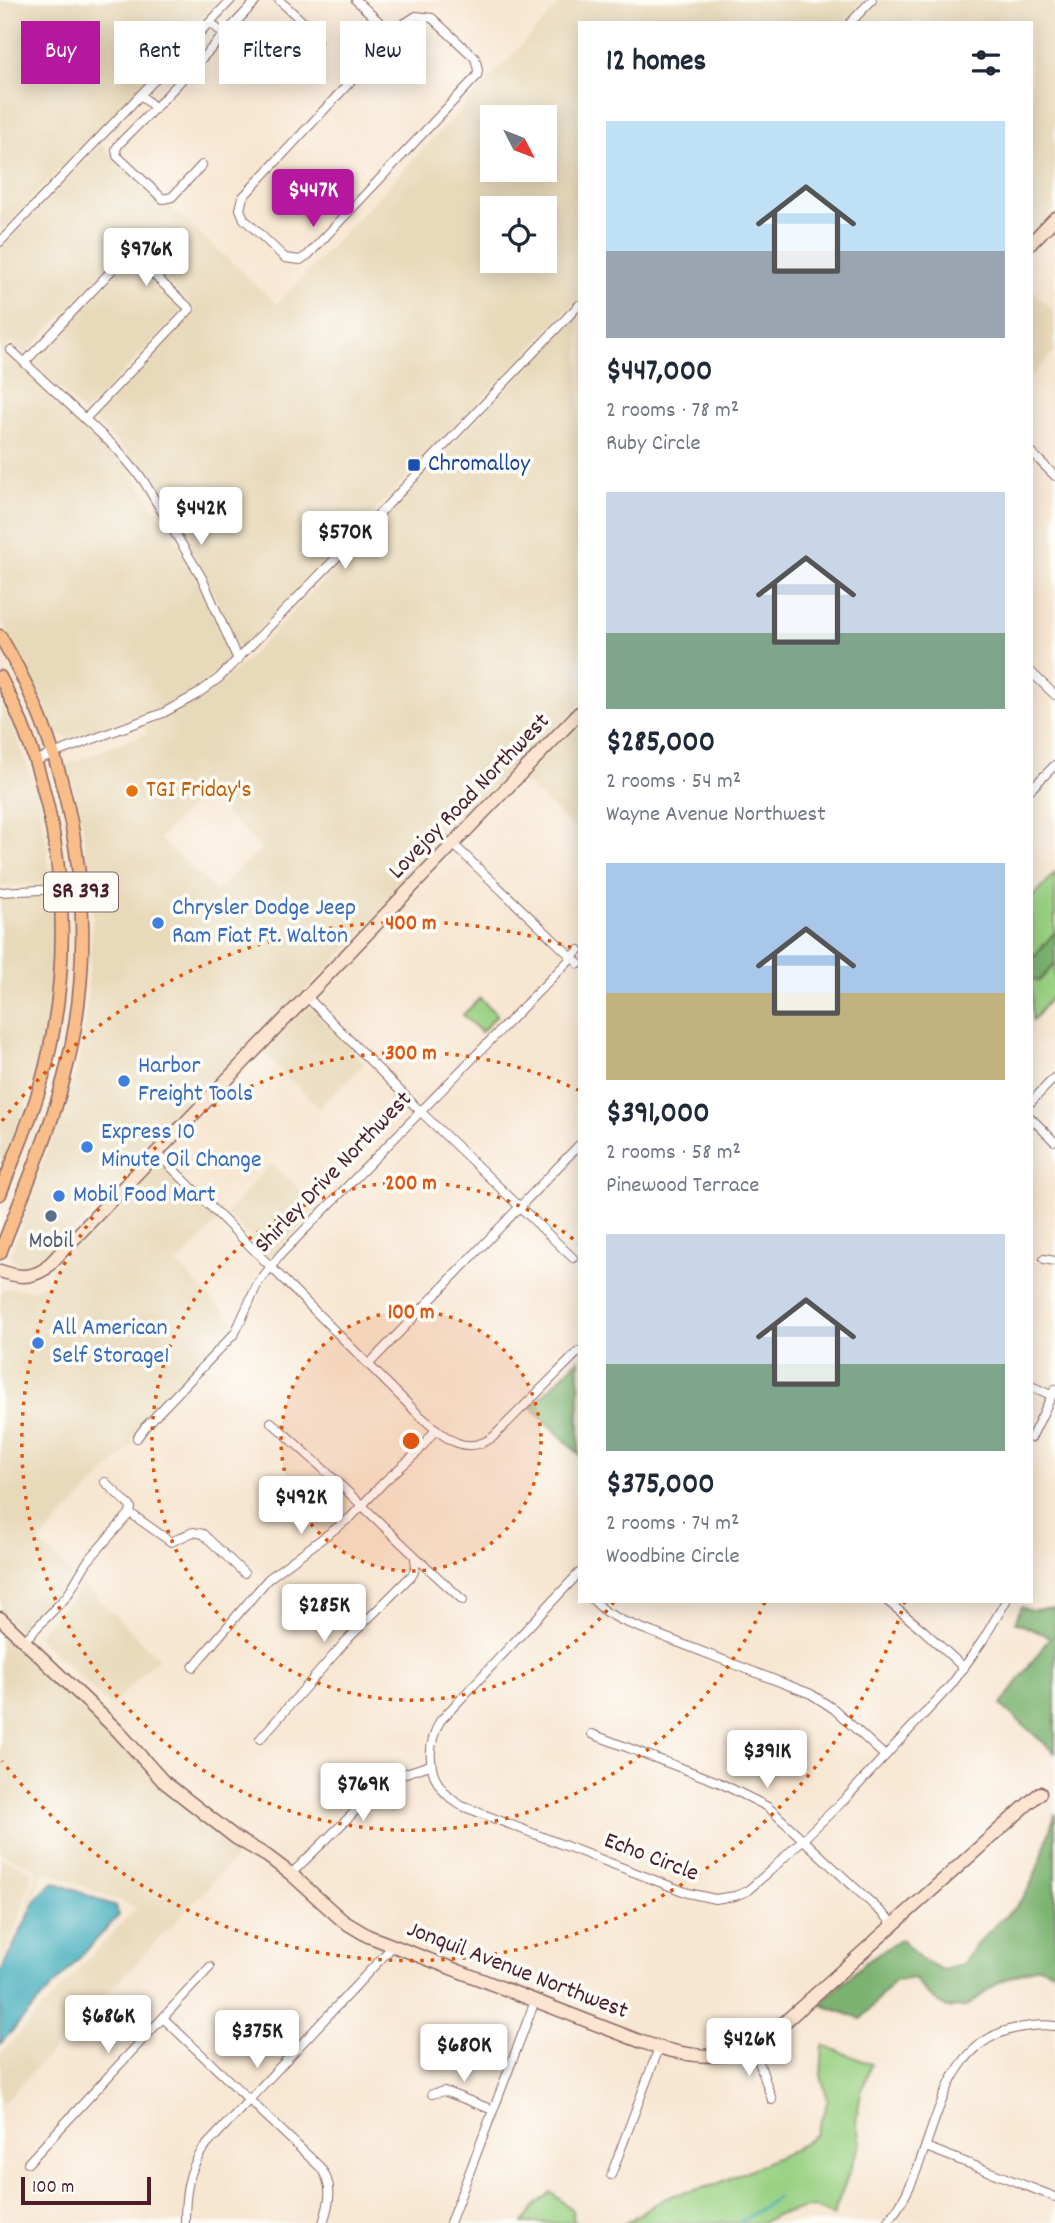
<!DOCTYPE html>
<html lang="en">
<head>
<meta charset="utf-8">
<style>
  :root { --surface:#fff; --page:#f2f2f3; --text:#1f2937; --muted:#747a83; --accent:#b5179e }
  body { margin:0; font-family:Dekko,sans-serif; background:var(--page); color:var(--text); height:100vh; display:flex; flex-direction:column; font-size:26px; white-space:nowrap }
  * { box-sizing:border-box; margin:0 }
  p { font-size:23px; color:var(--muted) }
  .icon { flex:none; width:38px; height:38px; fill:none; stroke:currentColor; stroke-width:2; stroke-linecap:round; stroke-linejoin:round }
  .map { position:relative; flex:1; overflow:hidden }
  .side { position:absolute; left:578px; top:21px; width:455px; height:1582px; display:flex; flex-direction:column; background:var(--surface); border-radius:0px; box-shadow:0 4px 18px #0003 }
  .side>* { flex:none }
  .banner { position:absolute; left:21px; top:21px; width:452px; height:63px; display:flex; gap:14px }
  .needle { width:46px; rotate:132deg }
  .buttons { position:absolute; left:480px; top:105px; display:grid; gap:14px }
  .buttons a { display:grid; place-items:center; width:77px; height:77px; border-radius:0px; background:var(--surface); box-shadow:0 4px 18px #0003; font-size:35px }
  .scale { position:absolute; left:21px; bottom:18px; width:130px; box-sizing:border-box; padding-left:7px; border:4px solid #4a1f2b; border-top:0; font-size:19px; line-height:24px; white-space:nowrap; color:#4a1f2b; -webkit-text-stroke:5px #fdfcf7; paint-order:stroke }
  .price { position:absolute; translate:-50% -60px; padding:0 16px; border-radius:7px; background:#fff; color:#222; font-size:23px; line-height:46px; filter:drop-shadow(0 2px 4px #0008) }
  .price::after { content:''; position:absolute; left:50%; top:42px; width:21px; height:16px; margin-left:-10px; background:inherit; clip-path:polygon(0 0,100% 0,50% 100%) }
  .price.selected { background:var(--accent); color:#fff }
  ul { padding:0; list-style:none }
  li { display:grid; align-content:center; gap:14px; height:371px; padding:0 28px }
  li span { display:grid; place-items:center; height:217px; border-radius:0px; color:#555 }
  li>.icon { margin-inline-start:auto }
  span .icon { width:126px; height:126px; fill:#fffc; stroke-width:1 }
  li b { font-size:30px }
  h2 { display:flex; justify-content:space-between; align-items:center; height:84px; padding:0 28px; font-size:30px }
  .pill { padding:0 24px; border-radius:0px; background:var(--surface); box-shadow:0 4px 18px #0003; font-size:24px; line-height:63px }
  .pill.selected { background:var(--accent); color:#fff }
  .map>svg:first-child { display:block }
  .built { fill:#e8d9ba; fill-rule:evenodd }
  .green { fill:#9ad183; stroke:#727857; stroke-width:2 }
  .forest { fill:#7bb371; stroke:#62694e; stroke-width:2 }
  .water { fill:#3dabbb; stroke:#446573; stroke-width:2 }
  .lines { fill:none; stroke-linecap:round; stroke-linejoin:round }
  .stream { stroke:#3dabbb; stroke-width:2.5 }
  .street-casing { stroke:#876565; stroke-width:10 }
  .secondary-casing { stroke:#876565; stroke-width:15 }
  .primary-casing { stroke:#876565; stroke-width:15 }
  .street { stroke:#fff; stroke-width:8 }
  .secondary { stroke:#fce5d0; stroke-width:12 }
  .primary { stroke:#f8bd89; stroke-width:12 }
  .ring { fill:none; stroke:#e0560e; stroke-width:3.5; stroke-dasharray:3.5 7 }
  .transit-dot { fill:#1a4fb4; stroke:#fdfcf7; stroke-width:2.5 }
  .food-dot { fill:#e8710a; stroke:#fdfcf7; stroke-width:2.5 }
  .shop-dot { fill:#3f7fe0; stroke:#fdfcf7; stroke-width:2.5 }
  .service-dot { fill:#5c6f8a; stroke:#fdfcf7; stroke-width:2.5 }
  .labels { text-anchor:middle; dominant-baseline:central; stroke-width:7; stroke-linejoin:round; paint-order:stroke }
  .shield { fill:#fdfcf7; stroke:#806168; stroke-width:2 }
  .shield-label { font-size:23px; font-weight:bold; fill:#4a1f2b }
  .transit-label { font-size:24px; fill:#164399; stroke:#fdfcf7; text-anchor:start }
  .food-label { font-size:24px; fill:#c56008; stroke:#fdfcf7; text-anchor:start }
  .street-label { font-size:24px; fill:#4a1f2b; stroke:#fdfcf7 }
  .shop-label { font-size:24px; fill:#366cbe; stroke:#fdfcf7; text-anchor:start }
  .service-label { font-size:24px; fill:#4e5e75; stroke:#fdfcf7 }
  .centre { fill:#e0560e; stroke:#fdfcf7; stroke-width:3.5 }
  .ring-label { font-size:21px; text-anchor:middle; font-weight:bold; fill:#e0560e; stroke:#fdfcf7; stroke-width:7; stroke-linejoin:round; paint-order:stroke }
</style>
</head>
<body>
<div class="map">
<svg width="1055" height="2223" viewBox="0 0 1055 2223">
  <rect width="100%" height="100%" fill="#fdfcf7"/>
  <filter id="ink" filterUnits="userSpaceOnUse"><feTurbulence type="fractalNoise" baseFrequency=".0143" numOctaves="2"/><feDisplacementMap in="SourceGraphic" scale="14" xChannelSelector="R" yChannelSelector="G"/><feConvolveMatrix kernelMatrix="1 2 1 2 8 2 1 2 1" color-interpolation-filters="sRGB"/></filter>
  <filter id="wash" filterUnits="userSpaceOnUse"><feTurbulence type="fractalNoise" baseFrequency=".00686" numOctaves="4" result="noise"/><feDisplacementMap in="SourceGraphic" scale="28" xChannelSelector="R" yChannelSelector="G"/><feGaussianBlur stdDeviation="1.57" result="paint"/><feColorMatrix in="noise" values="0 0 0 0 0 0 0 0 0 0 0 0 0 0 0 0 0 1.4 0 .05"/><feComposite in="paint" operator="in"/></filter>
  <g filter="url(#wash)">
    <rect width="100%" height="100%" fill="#f7e6d1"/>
    <g class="built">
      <path d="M0,0H221L0,232Z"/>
      <path d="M564,0H865L843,23H579V298L239,652L206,576L147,478L134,460L92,419L196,310L120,239L115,245L122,252L24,356L11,343L5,349L127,466L180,547L210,606L233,658L194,691L161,709L140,718L139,716L71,737L60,736L55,730L27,666L0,619V250L124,119L101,145L156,200L166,203L277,304ZM492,117H544V170H492ZM492,208H544V261H492Z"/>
      <path d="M879,0H1055V210L1031,236V23H857Z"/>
      <path d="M130,259L183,309L84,413L32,363Z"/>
      <path d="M1031,290L1055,312V351L1031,377Z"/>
      <path d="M579,312V706L43,1264L30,1269L20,1266L12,1260L10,1255L76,1072L85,1026L93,915L84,834L68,764L147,733L144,727L199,699L244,663ZM204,794L262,849L215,891L159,838Z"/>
      <path d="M0,694L37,791L47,843L50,884L0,887Z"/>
      <path d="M579,720V833L522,780Z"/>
      <path d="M50,894L54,911V968L50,1010L32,1088L0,1176V897Z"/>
      <path d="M307,1004L365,1063L319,1108L261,1051Z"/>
      <path d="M157,1160L219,1220L177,1264L235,1322L224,1339L141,1423L131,1439L135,1442L39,1542L74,1576L64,1592L23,1634L0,1612V1291L10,1288L32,1291L47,1282L54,1274L50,1270Z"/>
      <path d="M272,1163L318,1207L270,1258L225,1214Z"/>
      <path d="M82,1583L158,1658L111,1706L40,1640V1631L71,1599Z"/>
      <path d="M0,1625L245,1848L0,2106V2054L136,1908L44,1871L25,1914L37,1872L34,1867L0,1853Z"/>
      <path d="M0,1857L33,1871L14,1934L0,1965Z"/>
    </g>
    <g class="green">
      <path d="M1055,873V932L1032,959L1031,963V899Z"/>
      <path d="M1055,964V993L1032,1021L1031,979L1039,981Z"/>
      <path d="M480,998L497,1015L481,1032L463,1015Z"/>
      <path d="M823,2045L871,2064L861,2093L856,2121L860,2143L833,2216L813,2207L776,2215L762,2223H626L666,2197L715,2185L792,2151L816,2134L828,2100L821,2076Z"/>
      <path d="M551,2192L572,2210L574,2222L577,2223H523L535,2206Z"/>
    </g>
    <g class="forest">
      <path d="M1055,932V964L1039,981L1031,979L1032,959Z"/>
      <path d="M579,1359V1454L531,1407Z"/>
      <path d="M1021,1607L1031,1610L1055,1608V1753L1001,1705L1050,1637L1015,1622Z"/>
      <path d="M1055,1814V1972L1038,1966L999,1982L966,2007L947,2008L928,1995L914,1978L894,1981L861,2019L820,2004L862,1965L901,1939L922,1960L943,1970L963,1964C977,1937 1002,1923 1021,1900C1036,1883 1047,1837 1055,1814Z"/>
    </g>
    <path class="water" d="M54,1882L115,1906L119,1915L0,2044V1973L38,1896Z"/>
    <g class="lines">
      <path class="stream" d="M739,2223L777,2198"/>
    </g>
  </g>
  <g filter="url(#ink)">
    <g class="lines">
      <g class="street-casing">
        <g id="street">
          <path d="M279,0L313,31L317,42L287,76"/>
          <path d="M356,0L394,36"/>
          <path d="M416,16L432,18L475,58L478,70L477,76L308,255L300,260L285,258L244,219L240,209L243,197L405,23Z"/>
          <path d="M850,23L872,0"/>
          <path d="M224,35L257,0"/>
          <path d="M141,95L155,108L224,35L210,22"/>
          <path d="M155,108L119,144L116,149L117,156L163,199L172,197L202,165"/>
          <path d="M0,242L231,0"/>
          <path d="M11,350L118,450L143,480L202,578L238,660"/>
          <path d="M25,362L129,252"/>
          <path d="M85,419L190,309L122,245"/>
          <path d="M1031,452L1055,476"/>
          <path d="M1031,672L1055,695"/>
          <path d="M34,761L163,713L196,695L219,678L379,514L579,305"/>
          <path d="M1031,789L1055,765"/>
          <path d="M453,844L579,964"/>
          <path d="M0,892L81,888"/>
          <path d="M307,997L420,1111L573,1258"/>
          <path d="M1031,1102L1055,1077"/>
          <path d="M1031,1118L1054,1141"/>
          <path d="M157,1153L419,1415C443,1435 463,1458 493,1437L579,1351"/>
          <path d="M1044,1259L1055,1261"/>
          <path d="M370,1363L579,1145"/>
          <path d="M1031,1386L1051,1395"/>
          <path d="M271,1422C338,1479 397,1542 463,1600"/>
          <path d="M137,1438L145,1427L235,1333L258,1283L281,1254L579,950"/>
          <path d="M1031,1438L1055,1389"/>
          <path d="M130,1513L171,1542L193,1532L203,1534L244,1573"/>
          <path d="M579,1573L440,1721C423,1753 429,1787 462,1806L688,1893L715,1899L735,1896L747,1891L770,1871L845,1799L952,1684L983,1640L1006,1601"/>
          <path d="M594,1601L606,1612L623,1621L811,1694L834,1709L885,1756"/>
          <path d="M887,1601L922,1629L964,1668"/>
          <path d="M24,1641L67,1596L87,1562L130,1513L131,1507L105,1482"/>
          <path d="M193,1667L268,1579L351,1517L385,1481L418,1452L436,1429"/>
          <path d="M592,1734L718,1782L768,1807L894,1924"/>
          <path d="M260,1739L347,1640L413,1574L416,1565L415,1559"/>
          <path d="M291,1874L381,1786L406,1773L430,1765"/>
          <path d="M163,2018L320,2167C334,2185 330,2202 323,2223"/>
          <path d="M754,2047L772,2100"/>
          <path d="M432,2094L444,2091L493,2110"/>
          <path d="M926,2147L1055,2197"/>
          <path d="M28,2163L210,1967"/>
          <path d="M611,2175L659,2048"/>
          <path d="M185,2223C185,2196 187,2173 203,2149L393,1946"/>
          <path d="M450,2223L535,2001"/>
          <path d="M886,2223C938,2169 928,2048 1013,2029C1027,2026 1040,2024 1055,2026"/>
        </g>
      </g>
      <g class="secondary-casing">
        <g id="secondary">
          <path d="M1031,243L1055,218"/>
          <path d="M0,1271C18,1277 29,1279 45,1269L579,713"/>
          <path d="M0,1618L118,1731L163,1781L236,1838L267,1856L291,1874L343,1921L368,1936L642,2042C683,2056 729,2066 767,2038L1040,1793"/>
        </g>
      </g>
      <g class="primary-casing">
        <g id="primary">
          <path d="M0,636C78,767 103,930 64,1078C48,1138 22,1195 0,1253"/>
          <path d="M0,677C60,790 76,928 49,1052C39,1101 18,1147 0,1194"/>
        </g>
      </g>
      <use href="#street" class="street"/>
      <use href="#secondary" class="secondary"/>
      <use href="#primary" class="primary"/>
    </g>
  </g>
  <circle cx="411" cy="1441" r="130" fill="#e0560e" fill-opacity=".12"/>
  <g class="ring">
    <circle cx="411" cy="1441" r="130"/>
    <path d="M614 1602A259 259 0 1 1 579 1244"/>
    <path d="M765 1602A389 389 0 1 1 578 1090"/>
    <path d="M905 1601A519 519 0 0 1 2 1761M2 1121A519 519 0 0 1 576 949"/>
  </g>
  <rect class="transit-dot" x="407" y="458" width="14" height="14" rx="3.5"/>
  <circle class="food-dot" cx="132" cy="791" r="7"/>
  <g class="shop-dot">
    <circle cx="158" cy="923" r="7"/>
    <circle cx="124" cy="1081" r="7"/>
    <circle cx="87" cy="1147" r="7"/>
    <circle cx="59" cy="1196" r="7"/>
    <circle cx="38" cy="1343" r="7"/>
  </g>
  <circle class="service-dot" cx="51" cy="1216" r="7"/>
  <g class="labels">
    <rect class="shield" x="44" y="872.5" width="74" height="39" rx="5"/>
    <g class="shield-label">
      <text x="81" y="892">SR 393</text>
    </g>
    <g class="transit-label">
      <text x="428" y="465">Chromalloy</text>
    </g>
    <g class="food-label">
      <text x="146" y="791">TGI Friday's</text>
    </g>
    <g class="street-label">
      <text transform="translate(470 797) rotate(-46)">Lovejoy Road Northwest</text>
      <text transform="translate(334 1173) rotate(-46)">Shirley Drive Northwest</text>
      <text transform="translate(651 1858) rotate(21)">Echo Circle</text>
      <text transform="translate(517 1971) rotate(21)">Jonquil Avenue Northwest</text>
    </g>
    <g class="shop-label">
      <text x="172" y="909">Chrysler Dodge Jeep<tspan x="172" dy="28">Ram Fiat Ft. Walton</tspan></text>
      <text x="138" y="1067">Harbor<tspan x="138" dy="28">Freight Tools</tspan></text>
      <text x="101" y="1133">Express 10<tspan x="101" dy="28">Minute Oil Change</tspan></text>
      <text x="73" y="1196">Mobil Food Mart</text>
      <text x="52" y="1329">All American<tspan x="52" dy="28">Self Storage1</tspan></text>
    </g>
    <g class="service-label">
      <text x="51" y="1242">Mobil</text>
    </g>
  </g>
  <circle cx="411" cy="1441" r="10" class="centre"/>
  <g class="ring-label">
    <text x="411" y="929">400 m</text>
    <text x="411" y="1059">300 m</text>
    <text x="411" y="1189">200 m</text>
    <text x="411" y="1318">100 m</text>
  </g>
</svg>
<div class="buttons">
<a><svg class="needle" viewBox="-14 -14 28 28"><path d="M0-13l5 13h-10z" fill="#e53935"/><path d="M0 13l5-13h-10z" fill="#747a83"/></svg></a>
<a><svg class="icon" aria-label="locate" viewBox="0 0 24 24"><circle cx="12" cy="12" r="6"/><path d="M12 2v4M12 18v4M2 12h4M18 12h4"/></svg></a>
</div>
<div class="scale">100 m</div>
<b class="price selected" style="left:313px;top:229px">$447K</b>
<b class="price" style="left:146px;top:288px">$976K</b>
<b class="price" style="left:201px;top:547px">$442K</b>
<b class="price" style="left:345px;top:571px">$570K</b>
<b class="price" style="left:301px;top:1536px">$492K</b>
<b class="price" style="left:324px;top:1644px">$285K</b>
<b class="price" style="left:767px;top:1790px">$391K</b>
<b class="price" style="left:363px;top:1823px">$769K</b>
<b class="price" style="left:108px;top:2055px">$686K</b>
<b class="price" style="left:257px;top:2070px">$375K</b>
<b class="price" style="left:749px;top:2078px">$426K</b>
<b class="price" style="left:464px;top:2084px">$680K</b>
<div class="banner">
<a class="pill selected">Buy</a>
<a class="pill">Rent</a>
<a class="pill">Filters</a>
<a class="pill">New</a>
</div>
<section class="side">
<h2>12 homes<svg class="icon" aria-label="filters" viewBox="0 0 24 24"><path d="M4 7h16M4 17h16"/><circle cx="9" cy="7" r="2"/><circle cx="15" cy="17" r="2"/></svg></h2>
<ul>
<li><span style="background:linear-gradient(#bfe0f5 60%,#9aa5b1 0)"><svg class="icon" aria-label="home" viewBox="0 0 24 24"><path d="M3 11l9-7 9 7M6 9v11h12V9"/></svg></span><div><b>$447,000</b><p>2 rooms · 78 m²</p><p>Ruby Circle</p></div></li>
<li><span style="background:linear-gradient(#c9d6e8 65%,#7fa58c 0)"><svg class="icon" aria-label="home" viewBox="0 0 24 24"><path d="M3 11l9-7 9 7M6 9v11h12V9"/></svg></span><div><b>$285,000</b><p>2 rooms · 54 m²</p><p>Wayne Avenue Northwest</p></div></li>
<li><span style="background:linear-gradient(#a9c7e8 60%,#c2b280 0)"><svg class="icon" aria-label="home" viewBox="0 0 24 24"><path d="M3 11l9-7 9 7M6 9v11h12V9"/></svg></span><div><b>$391,000</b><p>2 rooms · 58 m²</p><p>Pinewood Terrace</p></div></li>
<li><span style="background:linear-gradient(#c9d6e8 60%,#7fa58c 0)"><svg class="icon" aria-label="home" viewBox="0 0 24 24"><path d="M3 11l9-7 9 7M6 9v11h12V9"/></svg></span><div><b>$375,000</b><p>2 rooms · 74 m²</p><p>Woodbine Circle</p></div></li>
</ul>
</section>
</div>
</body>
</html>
